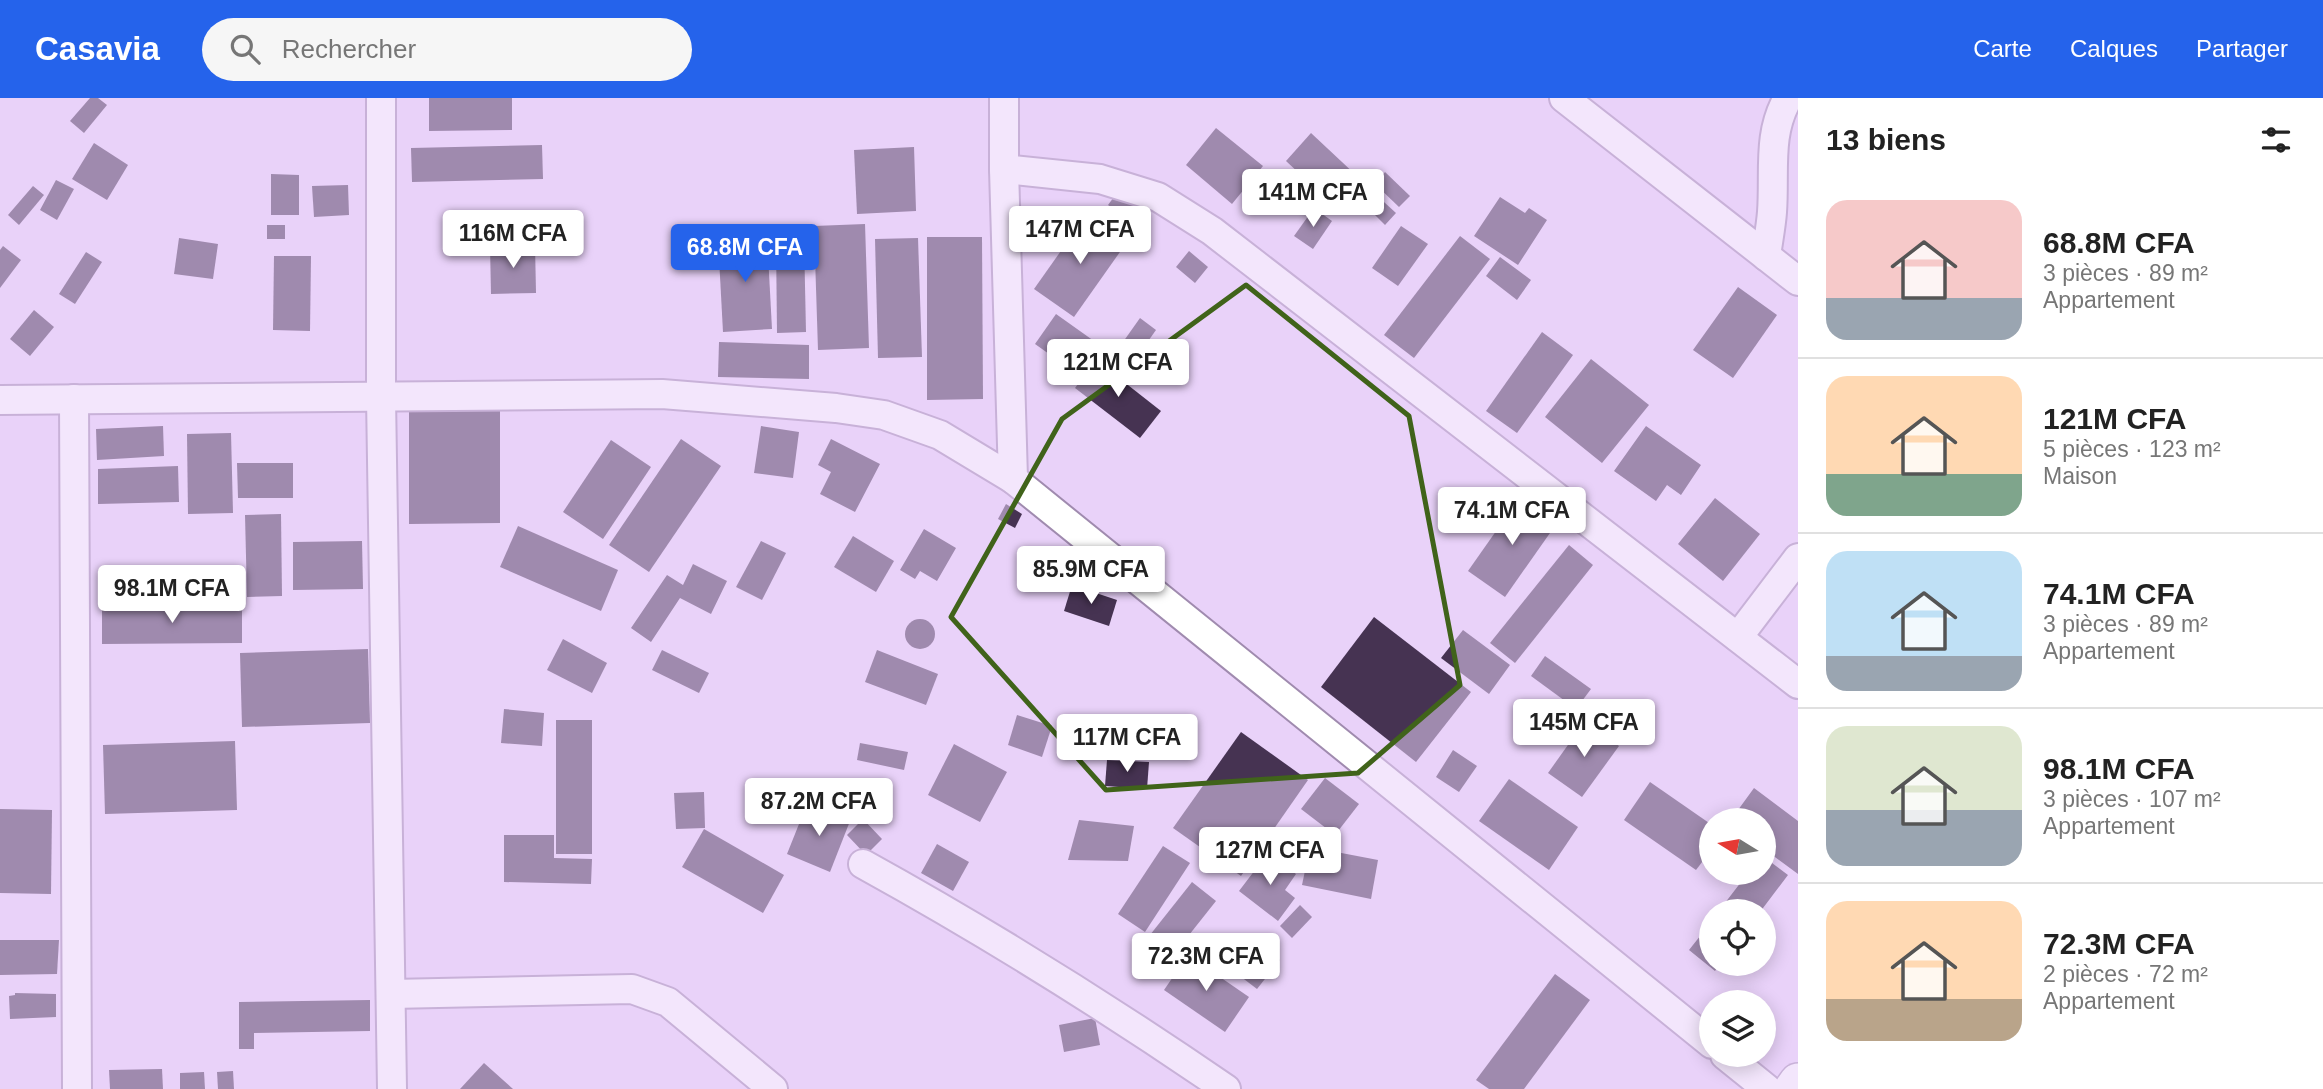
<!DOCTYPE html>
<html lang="fr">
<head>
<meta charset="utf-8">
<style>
  :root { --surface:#fff; --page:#f6f6f6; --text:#222; --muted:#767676; --line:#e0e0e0; --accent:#2563eb }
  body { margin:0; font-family:Helvetica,sans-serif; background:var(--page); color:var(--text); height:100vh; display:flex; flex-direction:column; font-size:26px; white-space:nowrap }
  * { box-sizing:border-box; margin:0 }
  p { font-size:23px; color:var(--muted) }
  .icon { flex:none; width:38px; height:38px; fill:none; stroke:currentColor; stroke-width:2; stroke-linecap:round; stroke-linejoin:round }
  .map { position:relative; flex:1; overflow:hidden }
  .sheet { display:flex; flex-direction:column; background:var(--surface); width:525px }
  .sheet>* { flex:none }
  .needle { width:46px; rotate:281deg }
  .fabs { position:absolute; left:1699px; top:710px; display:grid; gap:14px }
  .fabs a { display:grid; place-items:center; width:77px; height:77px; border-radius:50%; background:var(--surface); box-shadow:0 4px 18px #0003; font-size:35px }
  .price { position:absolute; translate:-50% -60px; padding:0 16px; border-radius:7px; background:#fff; color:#222; font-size:23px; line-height:46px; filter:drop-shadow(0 2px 4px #0008) }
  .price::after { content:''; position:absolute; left:50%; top:42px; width:21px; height:16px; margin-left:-10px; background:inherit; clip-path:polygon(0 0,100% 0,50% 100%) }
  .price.on { background:var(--accent); color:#fff }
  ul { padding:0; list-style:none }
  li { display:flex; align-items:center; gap:21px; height:175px; padding:0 28px }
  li+li { border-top:2px solid var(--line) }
  li span { display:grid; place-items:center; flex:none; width:196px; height:140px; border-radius:21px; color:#555 }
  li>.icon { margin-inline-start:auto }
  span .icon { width:84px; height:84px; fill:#fffc; stroke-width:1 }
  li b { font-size:30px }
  h2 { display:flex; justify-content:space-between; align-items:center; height:84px; padding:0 28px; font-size:30px }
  header { display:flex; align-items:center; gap:42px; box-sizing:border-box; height:98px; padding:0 35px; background:var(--accent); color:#fff }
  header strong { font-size:33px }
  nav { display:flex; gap:38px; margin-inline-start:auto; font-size:24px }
  .search { width:490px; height:63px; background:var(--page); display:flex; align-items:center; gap:18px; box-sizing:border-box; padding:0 24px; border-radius:38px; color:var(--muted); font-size:26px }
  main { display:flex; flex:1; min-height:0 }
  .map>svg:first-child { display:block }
  .building { fill:#463352 }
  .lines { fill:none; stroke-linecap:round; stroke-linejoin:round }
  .minor-casing { stroke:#a08baf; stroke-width:32 }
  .tertiary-casing { stroke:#a08baf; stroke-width:40 }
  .minor { stroke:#fff; stroke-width:28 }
  .tertiary { stroke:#fff; stroke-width:37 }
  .marked { fill:none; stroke:#40631a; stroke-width:5; stroke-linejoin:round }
</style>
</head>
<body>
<header>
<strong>Casavia</strong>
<div class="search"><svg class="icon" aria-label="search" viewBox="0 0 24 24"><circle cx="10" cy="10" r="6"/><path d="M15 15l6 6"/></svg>Rechercher</div>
<nav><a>Carte</a><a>Calques</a><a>Partager</a></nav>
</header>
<main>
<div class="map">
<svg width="1798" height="991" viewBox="0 0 1798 991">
  <rect width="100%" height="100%" fill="#e9d2f9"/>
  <g class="building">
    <path d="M90,0H98L107,7L84,35L70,23Z"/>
    <path d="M429,0H512V32L429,33Z"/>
    <path d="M1216,30L1263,68L1232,106L1186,67Z"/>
    <path d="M1311,35L1358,79L1332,106L1286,63Z"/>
    <path d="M94,45L128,67L107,102L72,81Z"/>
    <path d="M542,47L543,81L412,84L411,50Z"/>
    <path d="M914,49L916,113L857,116L854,52Z"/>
    <path d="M1385,74L1410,98L1399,109L1375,86Z"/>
    <path d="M271,76L299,77V117H271Z"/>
    <path d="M56,82L74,91L57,122L40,112Z"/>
    <path d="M348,87L349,117L314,119L312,88Z"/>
    <path d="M33,88L44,97L19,127L8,117Z"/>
    <path d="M1119,92L1149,114L1138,128L1108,107Z"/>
    <path d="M1373,94L1396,115L1385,127L1363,105Z"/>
    <path d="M1500,99L1525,115L1529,110L1547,122L1518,167L1474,138Z"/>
    <path d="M1314,110L1332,123L1313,151L1294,138Z"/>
    <path d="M1087,116L1127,144L1074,219L1034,191Z"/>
    <path d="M865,126L869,250L818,252L814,128Z"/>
    <rect x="267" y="127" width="18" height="14"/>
    <path d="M1401,128L1428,146L1398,188L1372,170Z"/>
    <path d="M767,138L772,231L723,234L718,141Z"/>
    <path d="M1460,138L1490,161L1414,260L1384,237Z"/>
    <path d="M927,139H982L983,301L927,302Z"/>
    <path d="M179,140L218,146L213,181L174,176Z"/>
    <path d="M918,140L922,259L878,260L875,141Z"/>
    <path d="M776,141H804L806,234L777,235Z"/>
    <path d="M535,147L536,195L491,196L490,148Z"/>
    <path d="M3,148L21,162L0,190V152Z"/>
    <path d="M1189,153L1208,169L1195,185L1176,169Z"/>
    <path d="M86,154L102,164L75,206L59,196Z"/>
    <path d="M274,158H311L310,233L273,232Z"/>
    <path d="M1500,159L1531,182L1517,202L1486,178Z"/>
    <path d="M1738,189L1777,217L1733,280L1693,252Z"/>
    <path d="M34,212L54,229L30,258L10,241Z"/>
    <path d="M1056,216L1094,243L1073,273L1035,246Z"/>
    <path d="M1140,220L1156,232L1139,256L1123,244Z"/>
    <path d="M1542,234L1573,257L1517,335L1486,313Z"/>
    <path d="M719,244L809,247V281L718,279Z"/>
    <path d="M1591,261L1649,307L1602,365L1545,319Z"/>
    <path d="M1096,262L1161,313L1140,340L1075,290Z"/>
    <path d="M500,306V425L409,426V307Z"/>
    <path d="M163,328L164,358L97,362L96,331Z"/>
    <path d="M761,328L799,334L793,380L754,375Z"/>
    <path d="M1646,328L1701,367L1681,397L1667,387L1656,403L1614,373Z"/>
    <path d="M231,335L233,415L188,416L187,336Z"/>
    <path d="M681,341L721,368L649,474L609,447Z"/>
    <path d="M831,341L880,366L855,414L820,396L831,374L818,367Z"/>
    <path d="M611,342L651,369L603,441L563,414Z"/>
    <path d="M237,365H293V400H238Z"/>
    <path d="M178,368L179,404L98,406V371Z"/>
    <path d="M1520,399L1557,425L1505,499L1468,473Z"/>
    <path d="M1715,400L1760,436L1723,483L1678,446Z"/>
    <path d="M1006,406L1022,416L1015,430L998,421Z"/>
    <path d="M281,416L282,498L247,499L245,417Z"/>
    <path d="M518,428L618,472L601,513L500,469Z"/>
    <path d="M924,431L956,450L937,483L920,473L915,481L900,472Z"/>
    <path d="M853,438L894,463L876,494L834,469Z"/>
    <path d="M362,443L363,491L293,492V444Z"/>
    <path d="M761,443L786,455L762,502L736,489Z"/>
    <path d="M1569,447L1593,467L1515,565L1490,545Z"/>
    <path d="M693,466L727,483L711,516L680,500L651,544L631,530L667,477L683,487Z"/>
    <path d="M100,473L236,474V497H100Z"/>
    <path d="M1072,487L1117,502L1109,528L1064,513Z"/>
    <path d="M242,508V545L102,546V509Z"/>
    <path d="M1374,519L1471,594L1416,664L1321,589Z"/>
    <circle cx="920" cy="536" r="15"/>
    <path d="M1463,532L1510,567L1489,596L1441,560Z"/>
    <path d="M563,541L607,565L592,595L547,572Z"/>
    <path d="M368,551L370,625L242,629L240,555Z"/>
    <path d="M662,552L709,575L699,595L652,572Z"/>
    <path d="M877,552L938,576L926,607L865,584Z"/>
    <path d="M1545,558L1591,591L1576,611L1531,578Z"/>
    <path d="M504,611L544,615L542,648L501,645Z"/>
    <path d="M1017,617L1052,628L1042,659L1008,647Z"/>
    <path d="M1100,621L1177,640L1171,654L1120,652L1097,656Z"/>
    <rect x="556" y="622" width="36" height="134"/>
    <path d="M1585,623L1619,648L1582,699L1548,675Z"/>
    <path d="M1241,634L1308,682L1241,778L1173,730Z"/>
    <path d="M235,643L237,712L105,716L103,647Z"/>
    <path d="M860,645L908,654L904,672L857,662Z"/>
    <path d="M954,646L1007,674L980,724L928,697Z"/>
    <path d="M1453,652L1477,668L1459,694L1436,679Z"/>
    <path d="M1107,662L1149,664L1147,691L1105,688Z"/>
    <path d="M1325,680L1359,706L1335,737L1301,711Z"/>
    <path d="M1509,681L1578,729L1549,772L1479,723Z"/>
    <path d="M1650,684L1712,727V751L1696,772L1624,722Z"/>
    <path d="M1754,690L1798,723V776L1764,751V723H1730Z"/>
    <path d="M704,694L705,730L676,731L674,695Z"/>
    <path d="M807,706L850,723L830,774L787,756Z"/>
    <path d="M0,711L52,712L51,796L0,795Z"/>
    <path d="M863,721L882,741L866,757L847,737Z"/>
    <path d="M1079,722L1134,728L1128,763L1068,762Z"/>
    <path d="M704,731L784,777L763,815L682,769Z"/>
    <path d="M504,737H554V760L592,761L591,786L504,784Z"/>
    <path d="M937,746L969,764L953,793L921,775Z"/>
    <path d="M1163,748L1190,765L1145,834L1118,816Z"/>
    <path d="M1310,749L1378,762L1371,801L1302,787Z"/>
    <path d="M1268,755L1296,776L1285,792L1295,800L1278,823L1239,793Z"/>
    <path d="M1764,759L1788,777L1760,814H1718L1748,775H1764Z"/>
    <path d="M1192,784L1216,803L1170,861L1146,842Z"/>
    <path d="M1300,807L1312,819L1292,840L1280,828Z"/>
    <path d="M1712,823V866H1720L1715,873L1689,852Z"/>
    <path d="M0,842H59L57,876L0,877Z"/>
    <path d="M1259,846L1280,862L1257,891L1236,875Z"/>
    <path d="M1188,857L1249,899L1225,934L1164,892Z"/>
    <path d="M1555,876L1590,902L1524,991H1489L1476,982Z"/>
    <path d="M15,895L56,896V919L10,921L9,898L15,897Z"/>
    <path d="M370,902V933L254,935V951H239V904Z"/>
    <path d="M1095,920L1100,947L1064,954L1059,927Z"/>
    <path d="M484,965L513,991H460Z"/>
    <path d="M162,971L163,991H110L109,972Z"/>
    <path d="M233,973L234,991H218L217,974Z"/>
    <path d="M204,974L205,991H180V975Z"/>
  </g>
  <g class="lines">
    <g class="minor-casing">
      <g id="minor">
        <path d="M381,0V299L392,991"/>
        <path d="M1004,0V71L1013,381"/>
        <path d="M1564,0L1798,183"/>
        <path d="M1004,71L1100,81L1158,99L1212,133L1798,586"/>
        <path d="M1766,158C1768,143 1771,128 1772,114C1775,74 1767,36 1788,0"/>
        <path d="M74,301L77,991"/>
        <path d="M0,302L662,296L836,310L884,317L940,337L1013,381L1712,946"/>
        <path d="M1738,539L1798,460"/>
        <path d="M863,766C988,835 1108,910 1226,991"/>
        <path d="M391,896L632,891L668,904L773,991"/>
        <path d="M1725,957L1767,991"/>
      </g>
    </g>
    <g class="tertiary-casing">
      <path id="tertiary" d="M1793,991L1798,984"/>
    </g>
    <use href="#minor" class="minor"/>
    <use href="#tertiary" class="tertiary"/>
  </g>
  <path d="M0 0H1798V991H0ZM1246,187L1409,318L1460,587L1358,675L1106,692L951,519L1062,321Z" fill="#e9d2f9" fill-opacity=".55" fill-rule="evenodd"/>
  <path class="marked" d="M1246,187L1409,318L1460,587L1358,675L1106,692L951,519L1062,321Z"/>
</svg>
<div class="fabs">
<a><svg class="needle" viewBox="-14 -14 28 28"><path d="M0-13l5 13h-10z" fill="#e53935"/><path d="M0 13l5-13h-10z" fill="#767676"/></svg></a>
<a><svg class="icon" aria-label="locate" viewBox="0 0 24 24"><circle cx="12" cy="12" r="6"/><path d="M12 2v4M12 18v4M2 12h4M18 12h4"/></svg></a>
<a><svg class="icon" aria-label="layers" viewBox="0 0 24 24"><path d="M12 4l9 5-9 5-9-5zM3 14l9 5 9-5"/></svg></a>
</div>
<b class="price" style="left:1313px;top:131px">141M CFA</b>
<b class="price" style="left:1080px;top:168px">147M CFA</b>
<b class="price" style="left:513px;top:172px">116M CFA</b>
<b class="price on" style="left:745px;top:186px">68.8M CFA</b>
<b class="price" style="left:1118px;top:301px">121M CFA</b>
<b class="price" style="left:1512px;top:449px">74.1M CFA</b>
<b class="price" style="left:1091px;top:508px">85.9M CFA</b>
<b class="price" style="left:172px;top:527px">98.1M CFA</b>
<b class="price" style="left:1584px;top:661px">145M CFA</b>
<b class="price" style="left:1127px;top:676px">117M CFA</b>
<b class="price" style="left:819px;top:740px">87.2M CFA</b>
<b class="price" style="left:1270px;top:789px">127M CFA</b>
<b class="price" style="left:1206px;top:895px">72.3M CFA</b>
</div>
<section class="sheet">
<h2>13 biens<svg class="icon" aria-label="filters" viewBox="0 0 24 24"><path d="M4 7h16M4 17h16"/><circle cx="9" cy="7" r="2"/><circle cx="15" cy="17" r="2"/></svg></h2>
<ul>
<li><span style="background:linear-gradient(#f6c9c9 70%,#9aa5b1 0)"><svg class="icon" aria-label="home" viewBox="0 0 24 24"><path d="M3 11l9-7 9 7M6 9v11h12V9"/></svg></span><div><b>68.8M CFA</b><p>3 pièces · 89 m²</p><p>Appartement</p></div></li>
<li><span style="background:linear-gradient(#ffd9b3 70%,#7fa58c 0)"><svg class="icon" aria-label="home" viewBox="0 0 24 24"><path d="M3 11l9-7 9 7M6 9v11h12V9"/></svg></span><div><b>121M CFA</b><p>5 pièces · 123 m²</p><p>Maison</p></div></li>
<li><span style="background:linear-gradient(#bfe0f5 75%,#9aa5b1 0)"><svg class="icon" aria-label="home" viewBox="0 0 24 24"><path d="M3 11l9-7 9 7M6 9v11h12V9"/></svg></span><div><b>74.1M CFA</b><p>3 pièces · 89 m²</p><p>Appartement</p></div></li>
<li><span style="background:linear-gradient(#dfe7d0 60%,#9aa5b1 0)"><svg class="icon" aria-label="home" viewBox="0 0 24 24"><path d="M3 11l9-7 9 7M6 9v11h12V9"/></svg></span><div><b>98.1M CFA</b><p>3 pièces · 107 m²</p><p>Appartement</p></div></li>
<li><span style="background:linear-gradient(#ffd9b3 70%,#b9a48a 0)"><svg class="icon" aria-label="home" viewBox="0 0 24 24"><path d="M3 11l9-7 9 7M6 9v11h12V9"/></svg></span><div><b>72.3M CFA</b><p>2 pièces · 72 m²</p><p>Appartement</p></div></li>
</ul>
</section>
</main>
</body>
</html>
